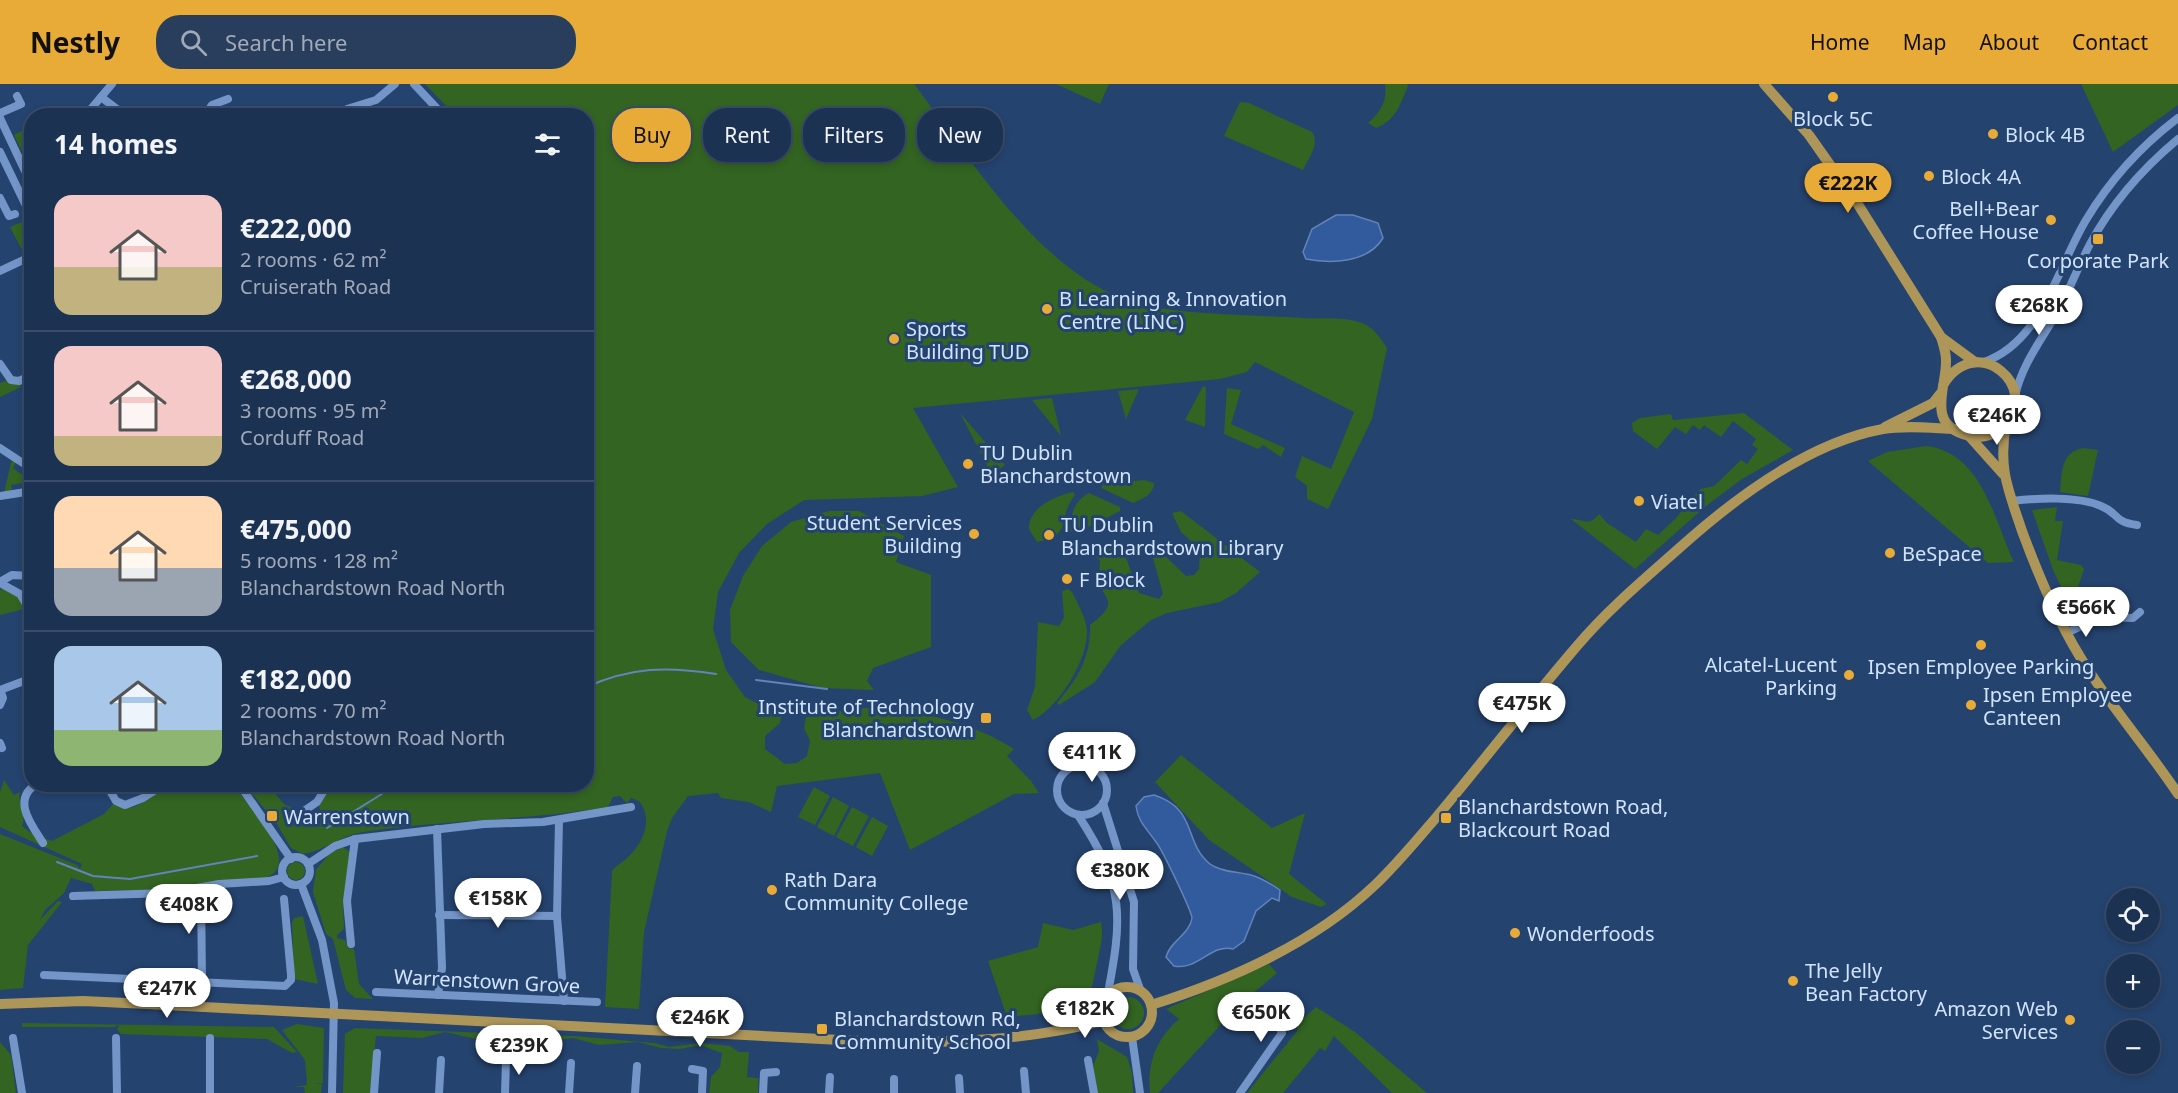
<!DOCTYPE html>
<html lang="en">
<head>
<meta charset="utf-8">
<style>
  :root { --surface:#1c3253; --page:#293e5d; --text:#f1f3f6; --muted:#a0aab8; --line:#3a4d6a; --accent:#e9ab38 }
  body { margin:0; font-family:"Noto Sans",sans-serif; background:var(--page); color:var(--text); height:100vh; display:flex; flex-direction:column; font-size:22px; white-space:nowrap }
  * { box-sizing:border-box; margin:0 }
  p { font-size:20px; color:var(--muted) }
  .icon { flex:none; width:33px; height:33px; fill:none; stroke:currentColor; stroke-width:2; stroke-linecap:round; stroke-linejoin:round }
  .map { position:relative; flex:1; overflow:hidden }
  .drawer { position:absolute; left:24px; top:24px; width:570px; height:684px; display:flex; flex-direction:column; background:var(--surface); border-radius:24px; box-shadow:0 3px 9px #0003,0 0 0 2px var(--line) }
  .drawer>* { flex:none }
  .hud { position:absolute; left:612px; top:24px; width:570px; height:54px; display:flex; gap:12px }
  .controls { position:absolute; left:2106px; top:804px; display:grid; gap:12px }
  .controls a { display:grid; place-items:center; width:54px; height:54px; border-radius:50%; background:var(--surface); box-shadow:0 3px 9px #0003,0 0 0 2px var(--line); font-size:30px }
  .price { position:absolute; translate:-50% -51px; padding:0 14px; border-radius:21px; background:#fff; color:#222; font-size:20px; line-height:39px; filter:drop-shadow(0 2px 3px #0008) }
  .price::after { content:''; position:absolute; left:50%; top:36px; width:18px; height:14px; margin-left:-9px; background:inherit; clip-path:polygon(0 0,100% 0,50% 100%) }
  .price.selected { background:var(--accent); color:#111 }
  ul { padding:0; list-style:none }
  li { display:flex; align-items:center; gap:18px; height:150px; padding:0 30px }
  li+li { border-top:2px solid var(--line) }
  li span { display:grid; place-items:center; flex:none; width:168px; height:120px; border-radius:18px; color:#555 }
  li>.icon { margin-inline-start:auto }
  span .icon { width:72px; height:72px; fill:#fffc; stroke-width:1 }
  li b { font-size:26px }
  h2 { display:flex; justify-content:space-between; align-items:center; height:72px; padding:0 30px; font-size:26px }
  .pill { padding:0 21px; border-radius:24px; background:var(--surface); box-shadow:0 3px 9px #0003,0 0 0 2px var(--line); font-size:21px; line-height:54px }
  .pill.selected { background:var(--accent); color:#111 }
  header { display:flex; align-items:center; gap:36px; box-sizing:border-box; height:84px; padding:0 30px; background:var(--accent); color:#111 }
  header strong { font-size:28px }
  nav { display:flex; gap:33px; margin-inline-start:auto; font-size:21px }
  .search { width:420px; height:54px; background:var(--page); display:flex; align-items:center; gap:15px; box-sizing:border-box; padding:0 21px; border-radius:24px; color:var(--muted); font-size:22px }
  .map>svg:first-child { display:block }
  .green { fill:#336422 }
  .water { fill:#315b9c; stroke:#6184ba; stroke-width:1.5 }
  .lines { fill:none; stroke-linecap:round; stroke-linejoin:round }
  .stream { stroke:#6184ba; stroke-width:2 }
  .minor { stroke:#7495c7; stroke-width:8 }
  .major { stroke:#ae9659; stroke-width:10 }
  .poi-dot { fill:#e9ab38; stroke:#25436f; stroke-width:2 }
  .labels { text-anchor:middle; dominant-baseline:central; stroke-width:6; stroke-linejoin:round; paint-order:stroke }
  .poi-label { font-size:20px; fill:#d1e4ff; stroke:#25436f; text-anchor:start }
  .street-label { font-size:20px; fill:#d1e4ff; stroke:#25436f }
</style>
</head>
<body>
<header>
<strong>Nestly</strong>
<div class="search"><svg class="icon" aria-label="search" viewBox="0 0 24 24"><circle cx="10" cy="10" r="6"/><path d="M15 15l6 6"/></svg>Search here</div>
<nav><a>Home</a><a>Map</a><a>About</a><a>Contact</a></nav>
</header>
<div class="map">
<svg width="2178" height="1009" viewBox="0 0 2178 1009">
  <rect width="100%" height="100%" fill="#25436f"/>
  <g class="green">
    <path d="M425,0H914C973,77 1046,201 1148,222C1194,231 1255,231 1303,234C1321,235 1344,232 1362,239C1373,243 1381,254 1387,264L1372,335L1328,425L1307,415V402L1295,393L1302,372L1331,385L1354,328L1255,278L1247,288L1220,295L913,324L958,403L922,412L804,416L767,440L739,469L718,508L713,545L726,586L745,613L781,632L780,639L765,652V665L785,680L797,679L807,672L810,657L804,644L806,633C827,630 852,623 874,624C920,626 976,640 1014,665L1007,672L1031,697L1039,709L1014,710L910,766L880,689L777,702L771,728L749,718L721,714L718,709L688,712L672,734L667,747L644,848L639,925L605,923L612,787C616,781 622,779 627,774C643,759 654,736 639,717L631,714L627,719L620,712L613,713L608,723C527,737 445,735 363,748C342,751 324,767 303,770L291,764L277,740L245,701H268L284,720L294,725L301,733L310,728L316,732L321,730L319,722L331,701L586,700V32L455,31Z"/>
    <path d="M1056,0H1109L1100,20Z"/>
    <path d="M1385,0H1407L1408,2C1400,21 1396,36 1376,44L1368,39C1380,29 1388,16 1385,0Z"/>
    <path d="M2081,0H2178V21L2113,68Z"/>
    <path d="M1240,18L1249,19L1312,48C1320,60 1309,73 1303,86L1224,52Z"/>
    <path d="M31,42V68L24,72L14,51Z"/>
    <path d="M22,138L31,158V167L27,169L22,166L10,143Z"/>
    <path d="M5,297L20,300L21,303L0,313V299Z"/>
    <path d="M1203,302L1206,303L1205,343L1185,336Z"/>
    <path d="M1227,304L1241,306L1231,340L1285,364L1281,373L1263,361L1258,365L1224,350Z"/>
    <path d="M1139,305L1126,335L1118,307Z"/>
    <path d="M1052,314L1061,352L1032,316Z"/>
    <path d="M960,329L1005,381L992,391Z"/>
    <path d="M1744,329L1793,366L1742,395L1706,422L1635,485L1571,435C1582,434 1588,444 1599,430L1607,439L1636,458L1646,445L1658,451L1676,434L1700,405L1714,402L1741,376L1747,380L1758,365L1752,361L1756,355L1733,337L1721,353L1704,341L1700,346L1693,341L1686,350L1675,343L1657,365L1633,347L1632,339L1640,334L1671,330L1673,336Z"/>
    <path d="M1926,362C1982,368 1994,436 2014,478L1988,479L1868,377L1887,368Z"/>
    <path d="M2083,364L2098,366L2088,412L2060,408C2062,389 2060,369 2083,364Z"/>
    <path d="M12,375L16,378L13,384L28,395L31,392V403L25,404L23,399L11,401L12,407L4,409Z"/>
    <path d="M1144,396L1154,399C1154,410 1142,415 1133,419L1101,404L1103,400Z"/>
    <path d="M1073,408L1075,411C1056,435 1075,450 1037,458L1029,445C1028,424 1055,412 1073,408Z"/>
    <path d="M1089,409L1120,423V427L1075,450L1070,447C1069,432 1075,416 1089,409Z"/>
    <path d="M2057,423L2055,437H2063L2057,476L2081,481L2084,485L2077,506L2080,524L2074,529L2053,486L2032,426Z"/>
    <path d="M829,427H859L904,452L896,478L931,491V563L873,584L867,597L874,606L823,604L759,586L731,558L730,526L743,492L762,462L791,438Z"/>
    <path d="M1181,427L1260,488L1236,509L1220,518L1167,529L1151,536L1121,561L1095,598L1059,621L1057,619C1077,595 1091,574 1090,541C1124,515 1100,518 1099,491C1099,486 1100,481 1100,476L1094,472L1111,462L1126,474L1139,509L1159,515L1163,510L1151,467L1156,463L1186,492L1194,491L1199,485L1200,465L1181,448L1172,429Z"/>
    <path d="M3,504L16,510L24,525L0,531V506Z"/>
    <path d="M1068,505L1072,508C1078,520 1086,534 1087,547C1088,576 1058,624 1033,636L1027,626L1035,603L1038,538L1059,542L1064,533L1062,507Z"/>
    <path d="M1181,671L1272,744L1305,729L1289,790L1327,820L1321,823L1292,813L1209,756L1155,698Z"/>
    <path d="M4,696L14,711L20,708C17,721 27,730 22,742L34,751L52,757L104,730L113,720C140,734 150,706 171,701C189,696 214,701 233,701C246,719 306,780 265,794L177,805L95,807L92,800L71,794L64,809L45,826L40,836L58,817L62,818L28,861L23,904L0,906V750L77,781L80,785L82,780L0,743V708Z"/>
    <path d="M814,703L830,712L815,741L798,733Z"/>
    <path d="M833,713L849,722L834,752L817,743Z"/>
    <path d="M852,723L869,732L853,762L836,753Z"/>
    <path d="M872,733L888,742L872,772L856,763Z"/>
    <path d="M343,763L350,768L343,819L344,845L337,851V854L345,856L348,864L354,865L359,900L373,915L355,914L346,906L333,855L326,850L313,808L316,786L329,770Z"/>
    <circle cx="296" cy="787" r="9"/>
    <path d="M303,832L318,900L294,895L292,839L294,834Z"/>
    <path d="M1101,838C1104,852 1100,864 1097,879C1094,891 1093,909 1083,917C1070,929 1025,931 1007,933L988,877L1038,863L1043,839L1073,846Z"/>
    <path d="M1269,880L1277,889L1238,922L1158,1009H1150C1147,979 1156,955 1179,935L1166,925Z"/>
    <circle cx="1128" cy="929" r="16"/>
    <path d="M1316,923L1355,948L1427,1009H1392L1334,952L1325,967L1320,964L1283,1009H1247L1298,946L1296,941Z"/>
    <path d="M22,939L274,943L297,968L292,969L267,955L121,950L117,945L120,940L115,943H22Z"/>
    <path d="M297,940L324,944L323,999L314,1000H322L321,1009H305L304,1003H293L307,1001L305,976L282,946Z"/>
    <path d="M355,944L574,952L654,959L669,963L701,959L730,962L739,968H749L747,993L758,994V1009H709L711,993L720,983L722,969L700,961L680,965L661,964L638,958L599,961L573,954L544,958L510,951L476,955L445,948L422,954L376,952L370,1009H343L345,950Z"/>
    <path d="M1097,955L1127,973L1132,989L1133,1009H1097L1093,982L1099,967Z"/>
    <path d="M0,958L11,971L16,1009H0Z"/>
  </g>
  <g class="water">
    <path d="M1336,131H1353L1378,139L1383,154C1368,179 1331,180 1306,175L1303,168L1312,145Z"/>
    <path d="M1154,711C1198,725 1183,758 1210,780C1221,788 1239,788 1251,791C1262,794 1271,800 1280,806L1279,817L1272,814L1256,827L1244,857L1233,865C1212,859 1197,887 1174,882L1166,873C1170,857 1190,850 1192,834C1192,828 1162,765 1156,758C1147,745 1138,738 1136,722L1144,713Z"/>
  </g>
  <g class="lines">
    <g class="stream">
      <path d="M756,596L827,605"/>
      <path d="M586,603C632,583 667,582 716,590"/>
      <path d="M327,744L398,700"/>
      <path d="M57,778L93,792L130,795L257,772"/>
    </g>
    <g class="minor">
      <path d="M414,0L444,32"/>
      <path d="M101,13L126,32"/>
      <path d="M347,25L376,16L395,0"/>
      <path d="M0,29L21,20L17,12"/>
      <path d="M85,32L112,0"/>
      <path d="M205,32L212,21L228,15"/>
      <path d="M0,34L25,87L32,93"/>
      <path d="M0,68L32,134"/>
      <path d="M0,114L9,132L15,130"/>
      <path d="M0,187L32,172"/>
      <path d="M1984,278C2042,258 2057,184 2086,136C2110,96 2141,62 2178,34"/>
      <path d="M0,280L11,296L19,297L32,291"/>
      <path d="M2015,312C2023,277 2044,253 2060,223C2071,202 2079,181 2090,160C2112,119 2142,85 2178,55"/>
      <path d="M0,364L32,385"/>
      <path d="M0,412L32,407"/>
      <path d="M2012,417C2037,414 2078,412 2101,422C2119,429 2113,438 2137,441"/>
      <path d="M0,498L12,491L32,492"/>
      <path d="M0,499L20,510L32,530"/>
      <path d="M2066,549L2101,533L2133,534L2140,528"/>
      <path d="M0,606L32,594"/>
      <path d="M0,621L3,614L1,608"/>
      <path d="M0,659L2,664"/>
      <circle cx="1082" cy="706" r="25"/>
      <path d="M37,700C11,715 31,740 43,759"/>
      <path d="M106,700L116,717L125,721L143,714L165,700"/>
      <path d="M239,700L291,775"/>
      <path d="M1103,719L1134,818L1133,885L1141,908"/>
      <path d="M301,729L317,718L328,700"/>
      <path d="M1078,731C1125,803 1123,831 1107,914"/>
      <path d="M559,736L557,832L564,917"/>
      <path d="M437,745L442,884L438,911"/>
      <circle cx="296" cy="787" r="14"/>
      <path d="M308,780L335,762L355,755L484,740L543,738L631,723"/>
      <path d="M301,800L322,856L334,919L332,1009"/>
      <path d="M201,804L202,898"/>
      <path d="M73,812L168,809L219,800L269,797L284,793"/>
      <path d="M439,831L557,832"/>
      <path d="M351,860L347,817L355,755"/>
      <path d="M44,891L285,902L291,896V891L284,815"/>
      <path d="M376,908L597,918"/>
      <path d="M1132,953L1140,1009"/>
      <path d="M13,954L22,1009"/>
      <path d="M116,954L117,1009"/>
      <path d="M1088,976L1094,1009"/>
      <path d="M692,985L703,987L702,1009"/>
      <path d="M1024,987L1026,1009"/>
      <path d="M959,994L960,1009"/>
      <path d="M210,1009V954"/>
      <path d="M374,1009L377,969"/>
      <path d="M439,1009L441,976"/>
      <path d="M505,1009L506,975"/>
      <path d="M569,1009L571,979"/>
      <path d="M635,1009L637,982"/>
      <path d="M763,1009L764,989L776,988"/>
      <path d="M829,1009L830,993"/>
      <path d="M894,1009V995"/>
      <path d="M1240,1009L1282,949C1277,934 1257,932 1251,917"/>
    </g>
    <g class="major">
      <path d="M1764,0L1809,51L1859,122L1941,253L1975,278"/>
      <path d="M1941,253C1943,260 1946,268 1946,276C1947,304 1924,342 1970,352C1982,355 1995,351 2004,342C2042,304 1977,246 1943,301"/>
      <path d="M2006,340C1998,384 2008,405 2022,447C2035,482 2048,515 2066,548C2096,606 2142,656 2178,710"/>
      <path d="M1885,343L1933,319L1940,310"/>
      <path d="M1969,352L2003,390"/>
      <circle cx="1127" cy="928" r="25"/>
      <path d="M0,920L83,917L147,920L880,958C955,959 1030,956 1103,937"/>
      <path d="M1151,921C1231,896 1314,859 1375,801C1396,781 1415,758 1434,736C1482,679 1528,619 1577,562C1609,524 1648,492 1685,459C1738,412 1811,358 1883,345C1906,341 1931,344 1955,345"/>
    </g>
  </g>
  <g class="poi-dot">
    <circle cx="1833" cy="13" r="6"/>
    <circle cx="1993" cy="50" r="6"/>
    <circle cx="1929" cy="92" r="6"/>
    <circle cx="2051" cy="136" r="6"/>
    <rect x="2092" y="149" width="12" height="12" rx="3"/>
    <circle cx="1047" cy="225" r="6"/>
    <circle cx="894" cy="255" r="6"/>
    <circle cx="968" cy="380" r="6"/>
    <circle cx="1639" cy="417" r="6"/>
    <circle cx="974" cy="450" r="6"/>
    <circle cx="1049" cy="451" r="6"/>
    <circle cx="1890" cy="469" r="6"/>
    <circle cx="1067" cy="495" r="6"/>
    <circle cx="1981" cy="561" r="6"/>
    <circle cx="1849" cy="591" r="6"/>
    <circle cx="1971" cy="621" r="6"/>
    <rect x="980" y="628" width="12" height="12" rx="3"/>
    <rect x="266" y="726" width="12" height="12" rx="3"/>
    <rect x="1440" y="728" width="12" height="12" rx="3"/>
    <circle cx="772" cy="806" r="6"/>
    <circle cx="1515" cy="849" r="6"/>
    <circle cx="1793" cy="897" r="6"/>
    <circle cx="2070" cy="936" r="6"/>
    <rect x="816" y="939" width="12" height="12" rx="3"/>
  </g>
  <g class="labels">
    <g class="poi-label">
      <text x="1833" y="34" text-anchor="middle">Block 5C</text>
      <text x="2005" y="50">Block 4B</text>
      <text x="1941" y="92">Block 4A</text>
      <text x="2039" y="124" text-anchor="end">Bell+Bear<tspan x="2039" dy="23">Coffee House</tspan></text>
      <text x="2098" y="176" text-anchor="middle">Corporate Park</text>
      <text x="1059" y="214">B Learning &amp; Innovation<tspan x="1059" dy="23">Centre (LINC)</tspan></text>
      <text x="906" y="244">Sports<tspan x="906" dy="23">Building TUD</tspan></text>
      <text x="980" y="368">TU Dublin<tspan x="980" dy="23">Blanchardstown</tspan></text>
      <text x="1651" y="417">Viatel</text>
      <text x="962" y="438" text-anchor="end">Student Services<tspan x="962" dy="23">Building</tspan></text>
      <text x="1061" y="440">TU Dublin<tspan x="1061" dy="23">Blanchardstown Library</tspan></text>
      <text x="1902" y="469">BeSpace</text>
      <text x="1079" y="495">F Block</text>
      <text x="1837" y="580" text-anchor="end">Alcatel-Lucent<tspan x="1837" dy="23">Parking</tspan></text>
      <text x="1981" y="582" text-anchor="middle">Ipsen Employee Parking</text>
      <text x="1983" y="610">Ipsen Employee<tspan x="1983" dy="23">Canteen</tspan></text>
      <text x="974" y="622" text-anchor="end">Institute of Technology<tspan x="974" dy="23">Blanchardstown</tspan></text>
      <text x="1458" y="722">Blanchardstown Road,<tspan x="1458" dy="23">Blackcourt Road</tspan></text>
      <text x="284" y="732">Warrenstown</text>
      <text x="784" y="795">Rath Dara<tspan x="784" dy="23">Community College</tspan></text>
      <text x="1527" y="849">Wonderfoods</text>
      <text x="1805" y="886">The Jelly<tspan x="1805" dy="23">Bean Factory</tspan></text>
      <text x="2058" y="924" text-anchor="end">Amazon Web<tspan x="2058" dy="23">Services</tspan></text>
      <text x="834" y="934">Blanchardstown Rd,<tspan x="834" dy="23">Community School</tspan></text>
    </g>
    <g class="street-label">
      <text transform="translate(487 897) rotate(3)">Warrenstown Grove</text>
    </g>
  </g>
</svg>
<div class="controls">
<a><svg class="icon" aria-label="locate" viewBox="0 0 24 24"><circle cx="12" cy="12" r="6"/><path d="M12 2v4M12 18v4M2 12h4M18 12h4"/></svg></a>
<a>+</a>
<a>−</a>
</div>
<b class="price selected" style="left:1848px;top:130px">€222K</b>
<b class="price" style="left:2039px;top:252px">€268K</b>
<b class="price" style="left:1997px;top:362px">€246K</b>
<b class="price" style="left:2086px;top:554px">€566K</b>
<b class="price" style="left:1522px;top:650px">€475K</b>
<b class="price" style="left:1092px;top:699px">€411K</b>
<b class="price" style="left:1120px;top:817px">€380K</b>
<b class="price" style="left:498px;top:845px">€158K</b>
<b class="price" style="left:189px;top:851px">€408K</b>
<b class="price" style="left:167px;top:935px">€247K</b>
<b class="price" style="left:1085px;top:955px">€182K</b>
<b class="price" style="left:1261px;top:959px">€650K</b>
<b class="price" style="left:700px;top:964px">€246K</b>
<b class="price" style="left:519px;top:992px">€239K</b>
<div class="hud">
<a class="pill selected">Buy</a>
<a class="pill">Rent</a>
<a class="pill">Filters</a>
<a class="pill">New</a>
</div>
<section class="drawer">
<h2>14 homes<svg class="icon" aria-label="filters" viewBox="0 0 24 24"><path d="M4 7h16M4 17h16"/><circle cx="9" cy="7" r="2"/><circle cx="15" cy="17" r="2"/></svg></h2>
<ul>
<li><span style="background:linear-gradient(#f6c9c9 60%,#c2b280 0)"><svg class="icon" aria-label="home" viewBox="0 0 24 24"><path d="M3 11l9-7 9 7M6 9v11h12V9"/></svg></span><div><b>€222,000</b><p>2 rooms · 62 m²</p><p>Cruiserath Road</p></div></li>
<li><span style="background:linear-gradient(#f6c9c9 75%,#c2b280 0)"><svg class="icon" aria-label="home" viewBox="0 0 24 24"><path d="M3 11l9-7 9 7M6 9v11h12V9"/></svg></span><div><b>€268,000</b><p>3 rooms · 95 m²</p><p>Corduff Road</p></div></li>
<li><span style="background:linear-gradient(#ffd9b3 60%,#9aa5b1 0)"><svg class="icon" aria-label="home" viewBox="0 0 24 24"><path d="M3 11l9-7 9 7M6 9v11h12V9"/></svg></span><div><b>€475,000</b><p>5 rooms · 128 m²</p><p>Blanchardstown Road North</p></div></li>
<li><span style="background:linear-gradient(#a9c7e8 70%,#8fb573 0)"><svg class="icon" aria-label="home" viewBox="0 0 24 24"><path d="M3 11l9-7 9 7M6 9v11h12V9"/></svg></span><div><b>€182,000</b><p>2 rooms · 70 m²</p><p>Blanchardstown Road North</p></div></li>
</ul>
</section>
</div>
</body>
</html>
